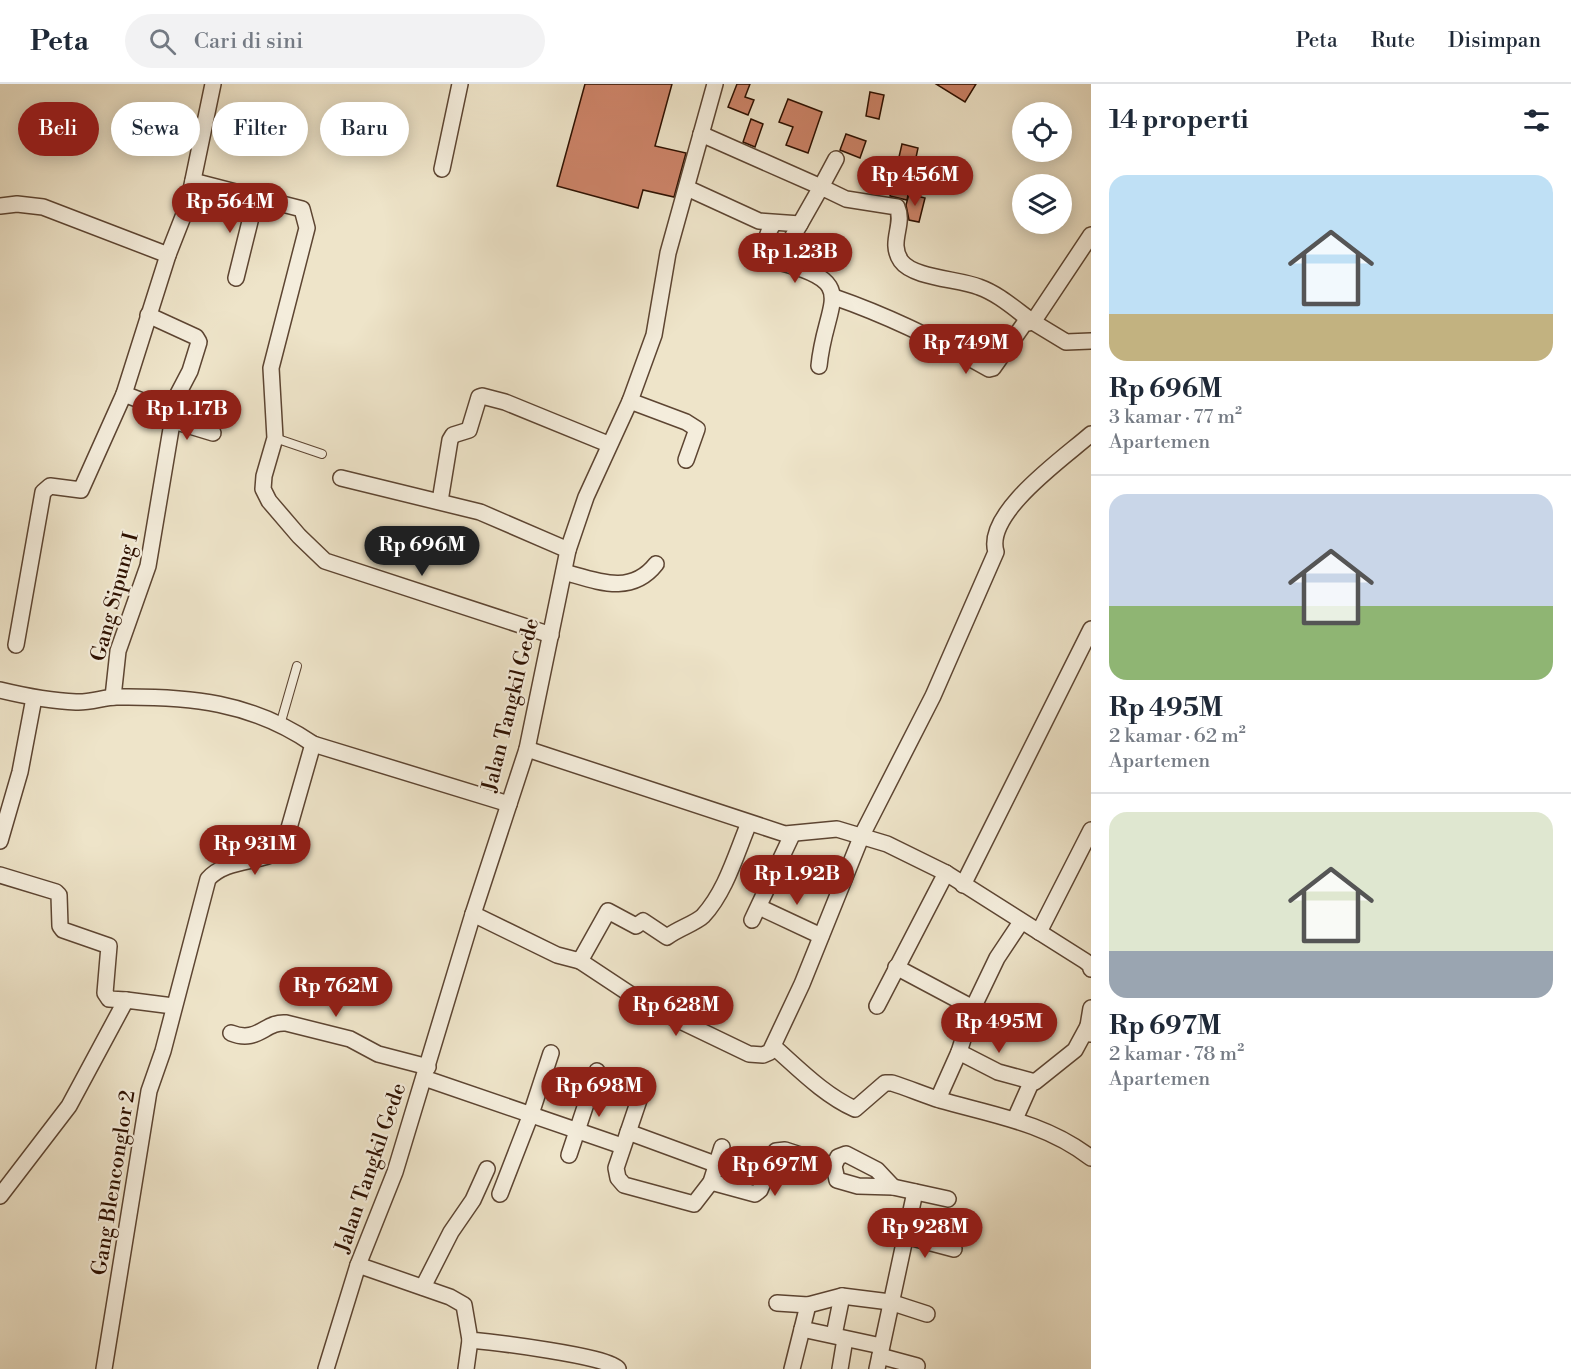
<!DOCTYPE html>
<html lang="id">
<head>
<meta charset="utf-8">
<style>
  :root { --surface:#fff; --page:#f2f2f3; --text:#1f2937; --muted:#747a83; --line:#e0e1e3; --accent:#8f2418 }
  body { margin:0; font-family:"Libre Bodoni",serif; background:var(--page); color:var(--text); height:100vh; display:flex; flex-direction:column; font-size:22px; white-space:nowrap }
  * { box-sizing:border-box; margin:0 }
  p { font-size:20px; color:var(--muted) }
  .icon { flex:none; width:33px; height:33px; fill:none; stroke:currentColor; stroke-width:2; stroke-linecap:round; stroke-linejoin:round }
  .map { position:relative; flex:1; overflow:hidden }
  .sheet { display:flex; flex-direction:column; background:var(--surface); width:480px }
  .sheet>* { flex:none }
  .hud { position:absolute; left:18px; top:18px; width:570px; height:54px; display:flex; gap:12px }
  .controls { position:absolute; left:1012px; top:18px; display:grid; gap:12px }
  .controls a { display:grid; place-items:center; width:60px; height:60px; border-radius:50%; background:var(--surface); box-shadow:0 3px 15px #0003; font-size:30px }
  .price { position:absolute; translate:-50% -51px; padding:0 14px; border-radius:21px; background:var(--accent); color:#fff; font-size:20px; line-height:39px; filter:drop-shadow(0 2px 3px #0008) }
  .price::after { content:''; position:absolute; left:50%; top:36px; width:18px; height:14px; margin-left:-9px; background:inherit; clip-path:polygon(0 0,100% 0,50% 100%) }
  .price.current { background:#222; color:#fff }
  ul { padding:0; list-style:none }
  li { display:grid; align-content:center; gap:12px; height:318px; padding:0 18px }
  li+li { border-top:2px solid var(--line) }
  li span { display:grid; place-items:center; height:186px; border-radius:18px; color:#555 }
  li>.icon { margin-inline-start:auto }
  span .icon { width:108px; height:108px; fill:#fffc; stroke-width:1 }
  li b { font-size:26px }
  h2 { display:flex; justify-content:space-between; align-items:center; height:72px; padding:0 18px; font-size:26px }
  .tag { padding:0 21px; border-radius:27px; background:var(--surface); box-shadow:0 3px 15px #0003; font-size:21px; line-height:54px }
  .tag.current { background:var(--accent); color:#fff }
  header { display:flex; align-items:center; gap:36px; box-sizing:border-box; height:84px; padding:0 30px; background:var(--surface); border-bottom:2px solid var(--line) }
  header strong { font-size:28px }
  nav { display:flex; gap:33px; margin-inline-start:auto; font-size:21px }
  .search { width:420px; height:54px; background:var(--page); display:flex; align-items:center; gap:15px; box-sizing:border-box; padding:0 21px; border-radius:33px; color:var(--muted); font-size:22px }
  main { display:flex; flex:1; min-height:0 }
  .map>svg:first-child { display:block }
  .building { fill:#cd8469; stroke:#2d1000; stroke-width:1.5 }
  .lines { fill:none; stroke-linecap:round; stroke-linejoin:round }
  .service-casing { stroke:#5d4532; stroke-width:10 }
  .minor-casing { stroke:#5d4532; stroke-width:18 }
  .service { stroke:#f4eddc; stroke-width:8 }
  .minor { stroke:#f4eddc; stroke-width:15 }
  .labels { text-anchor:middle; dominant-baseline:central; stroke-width:4.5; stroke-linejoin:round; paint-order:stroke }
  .street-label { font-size:21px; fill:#2d1000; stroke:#f4eddc }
</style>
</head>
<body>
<header>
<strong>Peta</strong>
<div class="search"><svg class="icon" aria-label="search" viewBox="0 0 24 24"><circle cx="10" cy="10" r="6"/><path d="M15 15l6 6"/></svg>Cari di sini</div>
<nav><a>Peta</a><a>Rute</a><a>Disimpan</a></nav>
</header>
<main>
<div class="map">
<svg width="1091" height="1285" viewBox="0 0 1091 1285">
  <rect width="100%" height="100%" fill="#eee4c9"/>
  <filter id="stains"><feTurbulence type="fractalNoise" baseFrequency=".00333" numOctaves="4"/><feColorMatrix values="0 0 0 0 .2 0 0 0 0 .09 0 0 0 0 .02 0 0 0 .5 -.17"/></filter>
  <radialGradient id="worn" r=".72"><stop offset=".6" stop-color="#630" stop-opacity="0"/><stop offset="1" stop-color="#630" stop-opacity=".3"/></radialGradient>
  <g class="building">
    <path d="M585,0H672L655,62L686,69L674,113L643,106L638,124L557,102Z"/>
    <path d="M737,0H750L745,13L754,16L748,31L728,23Z"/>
    <path d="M936,0H976L965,18Z"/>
    <path d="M870,8L884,11L879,35L866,32Z"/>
    <path d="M788,15L822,28L808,69L786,61L793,43L779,38Z"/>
    <path d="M751,35L763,40L755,63L743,58Z"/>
    <path d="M846,50L866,57L860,74L840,66Z"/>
    <path d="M902,60L918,64L907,116L890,112Z"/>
    <path d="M909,110L925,114L919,138L909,136L906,121Z"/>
  </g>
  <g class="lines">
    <g class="service-casing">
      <g id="service">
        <path d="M275,354L322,370"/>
        <path d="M280,641L297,582"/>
      </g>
    </g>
    <g class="minor-casing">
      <g id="minor">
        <path d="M701,50L821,103L836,75"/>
        <path d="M442,85L460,0"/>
        <path d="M193,97L302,125L307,144L271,284L275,354L264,392L263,405L269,417L299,452L325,477L551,551"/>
        <path d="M687,104L759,137L800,140L821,103L846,115L897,123C905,141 888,158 901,177C913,194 959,195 979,203C999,210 1016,226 1033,238L1091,151"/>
        <path d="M0,122L17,120L43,123L168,171"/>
        <path d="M774,139C764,153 762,169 778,178"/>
        <path d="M800,140L778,178C862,199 825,217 819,282"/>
        <path d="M236,194L256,113"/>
        <path d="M834,213C889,232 938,256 989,285L993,284L1024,240L1033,238L1066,258L1091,257"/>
        <path d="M148,231L196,253L199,258L190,287L168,329"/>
        <path d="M630,317L686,338L697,345L686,376"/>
        <path d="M170,336L213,349"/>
        <path d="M341,394L480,428L568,466"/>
        <path d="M440,417L450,356L453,351L469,346L479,313L482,312L505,318L608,360"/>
        <path d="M564,488C597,497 631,512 656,480"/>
        <path d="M16,561L43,408L50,402L81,406L124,310L168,171L188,120L213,0"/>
        <path d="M0,606C25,612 50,617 76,618C90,619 104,613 117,613C189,612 252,618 313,660L509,720"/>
        <path d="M113,613L118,567L148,482L171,345L168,329L163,325L124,310"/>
        <path d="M527,665L785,750L837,745L887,760L946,789L1085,877L1090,881L1091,885"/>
        <path d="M0,757L20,688L34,614"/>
        <path d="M0,791L56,808L59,811L60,842L63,846L109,862L105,909L109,915L126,916"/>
        <path d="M963,801L1091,545"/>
        <path d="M759,823L821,852"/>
        <path d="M473,830L557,871L580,877L608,827L636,842L643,837L667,853C677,845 696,839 703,832C726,807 736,770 749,739"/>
        <path d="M752,836L792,751"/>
        <path d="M1039,848L1091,746"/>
        <path d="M580,877L645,920L749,970L763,971L770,968L802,900L862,751L933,612L996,468C984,429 1065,373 1091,350"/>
        <path d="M896,883L973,924L1012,941"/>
        <path d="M877,922L946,789"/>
        <path d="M231,949C258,960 265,937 286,939L350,955L378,970L428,983"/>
        <path d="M1090,950L1088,942L1091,924"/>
        <path d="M774,963C799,985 824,1011 855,1025L885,999H892C908,1004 924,1011 940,1016C993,1031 1046,1039 1091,1074"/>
        <path d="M959,968L998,988L1035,998L1075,966L1088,942"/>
        <path d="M424,994L622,1062"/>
        <path d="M642,1007L616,1084L618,1094L624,1101L694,1120L711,1098L722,1063"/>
        <path d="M938,1015L959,968L973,924L997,874L1021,838"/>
        <path d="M1015,1035L1031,999"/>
        <path d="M628,1048L715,1080"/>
        <path d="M846,1070L877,1086L893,1103L858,1102L837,1096L834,1082L838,1073Z"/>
        <path d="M569,1071L597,987"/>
        <path d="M711,1098L755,1110L760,1106L776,1067L785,1066L834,1082"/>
        <path d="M893,1103L948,1115"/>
        <path d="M500,1110L531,1030L551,969"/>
        <path d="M0,1112L69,1022L126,916L173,922"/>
        <path d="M905,1152L954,1165"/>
        <path d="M358,1181L450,1213L464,1221L470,1256C492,1258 610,1272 618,1285"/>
        <path d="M423,1203L451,1148L473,1116L487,1085"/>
        <path d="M777,1219L808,1221L842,1212L890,1218L927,1230"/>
        <path d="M802,1245L881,1262"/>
        <path d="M834,1251L842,1212"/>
        <path d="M880,1272L917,1282"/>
        <path d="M104,1285L149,1007L163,967L208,795C227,774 260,780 283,765L313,660"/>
        <path d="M326,1285L358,1181L395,1088L473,830L527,665L568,466L586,413L630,317L654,251L668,169L715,0"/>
        <path d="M466,1285L470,1256"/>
        <path d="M792,1285L808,1221"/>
        <path d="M840,1285L845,1255"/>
        <path d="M877,1285L915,1108"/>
      </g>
    </g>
    <use href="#service" class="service"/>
    <use href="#minor" class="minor"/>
  </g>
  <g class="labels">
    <g class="street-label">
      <text transform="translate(115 513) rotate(-75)">Gang Sipung I</text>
      <text transform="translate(511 621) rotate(-76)">Jalan Tangkil Gede</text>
      <text transform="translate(371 1084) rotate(-71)">Jalan Tangkil Gede</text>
      <text transform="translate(114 1099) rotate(-81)">Gang Blenconglor 2</text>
    </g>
  </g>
  <rect width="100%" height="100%" filter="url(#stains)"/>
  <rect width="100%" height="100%" fill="url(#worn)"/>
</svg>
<div class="controls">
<a><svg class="icon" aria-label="locate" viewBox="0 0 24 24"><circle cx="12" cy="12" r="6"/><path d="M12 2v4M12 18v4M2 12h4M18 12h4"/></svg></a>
<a><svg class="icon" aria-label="layers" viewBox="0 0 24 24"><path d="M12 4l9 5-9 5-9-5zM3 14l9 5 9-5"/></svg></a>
</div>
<b class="price" style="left:915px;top:123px">Rp 456M</b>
<b class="price" style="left:230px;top:150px">Rp 564M</b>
<b class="price" style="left:795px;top:200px">Rp 1.23B</b>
<b class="price" style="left:966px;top:291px">Rp 749M</b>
<b class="price" style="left:187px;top:357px">Rp 1.17B</b>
<b class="price current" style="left:422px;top:493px">Rp 696M</b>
<b class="price" style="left:255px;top:792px">Rp 931M</b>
<b class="price" style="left:797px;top:822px">Rp 1.92B</b>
<b class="price" style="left:336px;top:934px">Rp 762M</b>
<b class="price" style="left:676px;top:953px">Rp 628M</b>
<b class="price" style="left:999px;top:970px">Rp 495M</b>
<b class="price" style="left:599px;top:1034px">Rp 698M</b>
<b class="price" style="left:775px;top:1113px">Rp 697M</b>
<b class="price" style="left:925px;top:1175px">Rp 928M</b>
<div class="hud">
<a class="tag current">Beli</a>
<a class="tag">Sewa</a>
<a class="tag">Filter</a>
<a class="tag">Baru</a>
</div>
</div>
<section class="sheet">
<h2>14 properti<svg class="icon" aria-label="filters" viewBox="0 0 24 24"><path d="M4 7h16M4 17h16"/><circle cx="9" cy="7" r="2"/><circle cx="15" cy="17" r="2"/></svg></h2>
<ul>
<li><span style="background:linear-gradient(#bfe0f5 75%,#c2b280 0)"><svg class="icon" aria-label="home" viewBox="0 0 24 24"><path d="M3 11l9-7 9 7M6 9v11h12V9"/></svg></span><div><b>Rp 696M</b><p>3 kamar · 77 m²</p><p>Apartemen</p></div></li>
<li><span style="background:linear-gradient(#c9d6e8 60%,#8fb573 0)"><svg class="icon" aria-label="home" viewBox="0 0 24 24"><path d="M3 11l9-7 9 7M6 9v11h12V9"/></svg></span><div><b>Rp 495M</b><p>2 kamar · 62 m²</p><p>Apartemen</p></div></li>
<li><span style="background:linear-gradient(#dfe7d0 75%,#9aa5b1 0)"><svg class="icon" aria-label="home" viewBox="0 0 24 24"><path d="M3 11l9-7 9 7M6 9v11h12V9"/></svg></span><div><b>Rp 697M</b><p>2 kamar · 78 m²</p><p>Apartemen</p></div></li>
</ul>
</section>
</main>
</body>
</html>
